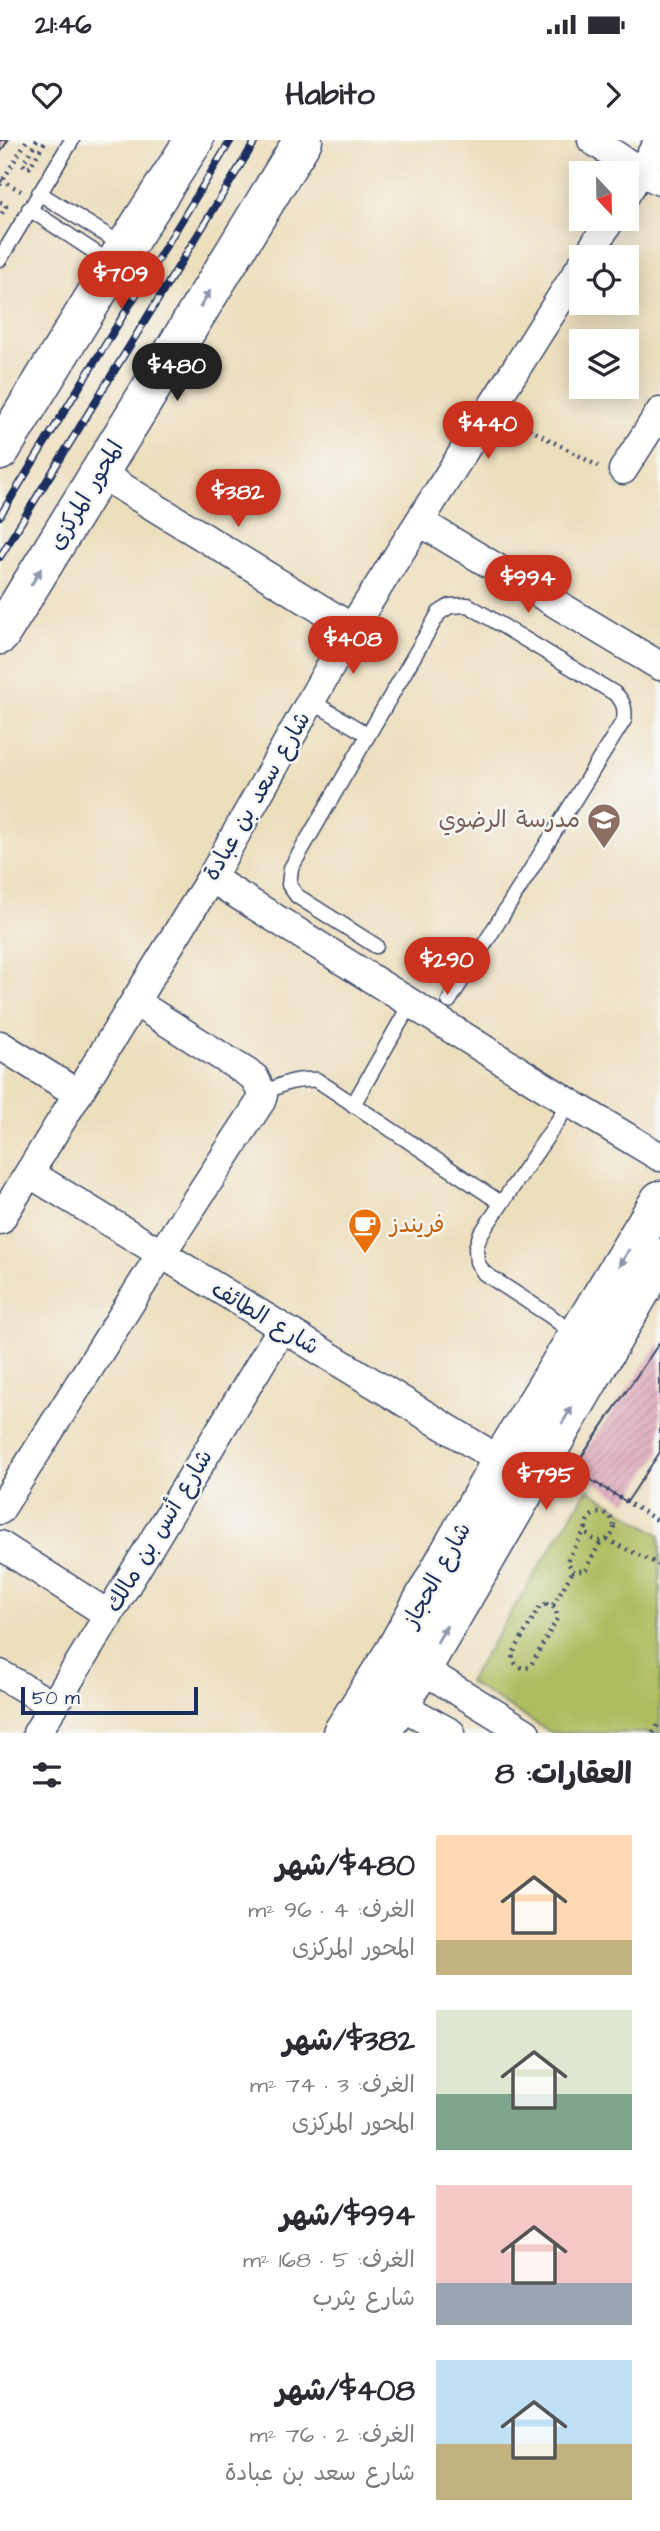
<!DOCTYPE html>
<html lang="ar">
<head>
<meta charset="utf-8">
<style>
  :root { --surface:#fff; --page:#f2f2f3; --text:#2b2b33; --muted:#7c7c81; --accent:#c8321e }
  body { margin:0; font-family:"Architects Daughter","Playpen Sans Arabic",sans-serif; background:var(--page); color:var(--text); direction:rtl; height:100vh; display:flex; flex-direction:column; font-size:26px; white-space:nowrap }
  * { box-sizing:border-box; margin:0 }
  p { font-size:23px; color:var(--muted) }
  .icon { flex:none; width:38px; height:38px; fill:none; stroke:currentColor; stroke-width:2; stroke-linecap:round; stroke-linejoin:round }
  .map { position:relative; height:1593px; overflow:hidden; direction:ltr }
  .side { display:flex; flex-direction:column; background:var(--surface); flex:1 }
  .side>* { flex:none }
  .needle { width:46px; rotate:158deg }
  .controls { position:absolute; left:569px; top:21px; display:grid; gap:14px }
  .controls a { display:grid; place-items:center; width:70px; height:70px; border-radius:0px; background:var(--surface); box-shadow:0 4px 18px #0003; font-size:35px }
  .scale { position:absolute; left:21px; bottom:18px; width:177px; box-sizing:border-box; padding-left:7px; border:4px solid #1b2f5e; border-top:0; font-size:19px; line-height:24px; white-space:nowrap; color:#1b2f5e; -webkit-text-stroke:5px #f6f6f2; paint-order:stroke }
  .price { position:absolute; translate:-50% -60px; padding:0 16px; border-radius:24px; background:var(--accent); color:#fff; font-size:23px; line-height:46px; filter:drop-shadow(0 2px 4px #0008) }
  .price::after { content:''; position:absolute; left:50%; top:42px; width:21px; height:16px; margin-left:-10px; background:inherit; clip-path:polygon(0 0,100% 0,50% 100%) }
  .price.selected { background:#222; color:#fff }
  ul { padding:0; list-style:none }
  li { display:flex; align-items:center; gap:21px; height:175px; padding:0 28px }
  li span { display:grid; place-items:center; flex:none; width:196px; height:140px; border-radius:0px; color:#555 }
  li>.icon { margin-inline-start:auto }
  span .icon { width:84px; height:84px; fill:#fffc; stroke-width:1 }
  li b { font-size:30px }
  h2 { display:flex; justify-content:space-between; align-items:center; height:84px; padding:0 28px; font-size:30px }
  .status { display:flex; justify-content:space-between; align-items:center; height:49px; padding:0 35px; background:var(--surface); direction:ltr }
  .status svg { height:19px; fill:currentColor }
  header { display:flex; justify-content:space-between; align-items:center; height:91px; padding:0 28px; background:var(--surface); font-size:32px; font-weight:700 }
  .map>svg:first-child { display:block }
  .park { fill:#afbc5e; stroke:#65765e; stroke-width:2 }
  .building { fill:url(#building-hatch) }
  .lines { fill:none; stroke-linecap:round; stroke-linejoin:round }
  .lane-casing { stroke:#3a496c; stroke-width:17 }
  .street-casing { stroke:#3a496c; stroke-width:31 }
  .secondary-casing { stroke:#3a496c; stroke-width:41 }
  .path { stroke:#3a496c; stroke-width:4.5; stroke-dasharray:2 5; stroke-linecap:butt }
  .lane { stroke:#fff; stroke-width:14 }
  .street { stroke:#fff; stroke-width:28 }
  .secondary { stroke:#fff; stroke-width:38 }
  .rail-casing { stroke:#1b2f5e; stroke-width:8 }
  .rail { stroke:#f6f6f2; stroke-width:5; stroke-dasharray:16; stroke-linecap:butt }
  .oneway { fill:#8d97ae }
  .labels { text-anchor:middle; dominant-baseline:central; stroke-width:5; stroke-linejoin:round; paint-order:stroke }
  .street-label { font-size:23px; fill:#1b2f5e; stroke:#f6f6f2 }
  .education-label { font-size:23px; fill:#785e54; stroke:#f6f6f2; text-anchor:end }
  .food-label { font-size:23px; fill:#c56008; stroke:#f6f6f2; text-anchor:start }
</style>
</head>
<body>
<div class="status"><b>21:46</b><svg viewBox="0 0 49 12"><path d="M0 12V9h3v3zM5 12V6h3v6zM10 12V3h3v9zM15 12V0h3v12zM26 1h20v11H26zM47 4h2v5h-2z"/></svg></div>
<header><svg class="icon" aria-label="forward" viewBox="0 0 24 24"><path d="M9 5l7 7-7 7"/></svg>Habito<svg class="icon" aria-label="heart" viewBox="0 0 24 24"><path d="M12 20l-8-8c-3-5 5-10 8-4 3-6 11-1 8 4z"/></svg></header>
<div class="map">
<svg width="660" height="1593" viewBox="0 0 660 1593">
  <defs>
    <pattern id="building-hatch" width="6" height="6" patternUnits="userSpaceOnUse" patternTransform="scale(1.75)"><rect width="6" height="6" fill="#dfa6b8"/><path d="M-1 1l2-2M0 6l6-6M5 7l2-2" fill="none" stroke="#b48899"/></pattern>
  </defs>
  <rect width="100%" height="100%" fill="#f6f6f2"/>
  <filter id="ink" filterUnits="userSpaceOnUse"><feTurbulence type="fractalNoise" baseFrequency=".0143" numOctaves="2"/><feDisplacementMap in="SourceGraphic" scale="14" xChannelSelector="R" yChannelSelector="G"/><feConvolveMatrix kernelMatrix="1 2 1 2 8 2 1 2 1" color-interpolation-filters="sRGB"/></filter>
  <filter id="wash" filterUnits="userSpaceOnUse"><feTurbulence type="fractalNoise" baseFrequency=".00686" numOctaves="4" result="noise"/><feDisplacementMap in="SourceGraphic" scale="28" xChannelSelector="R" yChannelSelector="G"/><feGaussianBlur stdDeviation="1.57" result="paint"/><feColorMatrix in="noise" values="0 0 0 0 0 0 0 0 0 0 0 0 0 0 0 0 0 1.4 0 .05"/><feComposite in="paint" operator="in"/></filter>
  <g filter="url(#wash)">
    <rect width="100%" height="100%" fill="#eddebc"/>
    <path class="park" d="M588,1349L660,1395V1593H552L468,1542Z"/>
    <g id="blocks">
      <g class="building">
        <path d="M0,0H8L0,13Z"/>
        <path d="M660,1202V1312L627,1362L573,1329Z"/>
      </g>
    </g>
  </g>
  <g filter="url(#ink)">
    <use href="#blocks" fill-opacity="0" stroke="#3a496c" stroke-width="2"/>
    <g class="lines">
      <g class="lane-casing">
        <g id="lane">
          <path d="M39,53L124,106"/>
          <path d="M29,69L113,124"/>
          <path d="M0,119L72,0"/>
          <path d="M311,561L368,595"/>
          <path d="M376,806L297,756L289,745L291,728L439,473L450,466L468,465L614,553C623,560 626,568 624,580L449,861"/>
          <path d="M263,955C281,943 295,939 317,940L501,1063"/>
          <path d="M570,963L480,1095L476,1108L477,1122L484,1133L549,1175L575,1195"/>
          <path d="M353,965L411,863"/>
        </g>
      </g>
      <g class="street-casing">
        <g id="street">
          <path d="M592,0L641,32L660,41"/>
          <path d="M626,54L660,0"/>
          <path d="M587,117L611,79"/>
          <path d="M623,330L660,272"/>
          <path d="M99,333L352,488"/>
          <path d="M420,382L660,526"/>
          <path d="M211,738L570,963L660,1017"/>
          <path d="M0,905L78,954"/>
          <path d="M29,1033L501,1321"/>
          <path d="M0,1080L211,738L352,488L581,126"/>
          <path d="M0,1370L161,1114L261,961L263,955L254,937L135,862"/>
          <path d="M0,1405L109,1475"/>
          <path d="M406,1519L526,1593"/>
          <path d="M0,1534L54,1566"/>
          <path d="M382,1555L451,1593"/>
          <path d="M37,1593L282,1188"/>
        </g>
      </g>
      <g class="secondary-casing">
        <g id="secondary">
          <path d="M0,311L114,125L194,0"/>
          <path d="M0,495L303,0"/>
          <path d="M342,1593L394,1512L501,1321L660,1060"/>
          <path d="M380,1593L421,1530L660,1118"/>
        </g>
      </g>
      <g class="path">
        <path d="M37,0L23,24L26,28L30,27L46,0"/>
        <path d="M1,40L21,51"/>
        <path d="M0,45L27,0"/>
        <path d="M0,62L3,63L6,66L0,77"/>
        <path d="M511,279L598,326"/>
        <path d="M571,1328L660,1382"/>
        <circle cx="600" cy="1387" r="14"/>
        <path d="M586,1388L567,1421L573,1431H585L601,1401"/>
        <path d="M607,1400L660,1425"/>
        <path d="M546,1464C555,1466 557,1470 557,1479L530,1527C520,1529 514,1526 512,1515L540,1466Z"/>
        <path d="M553,1465L573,1431"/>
        <path d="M653,1593L660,1582"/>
      </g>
      <use href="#lane" class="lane"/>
      <use href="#street" class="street"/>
      <use href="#secondary" class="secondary"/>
      <g class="rail-casing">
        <g id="rail">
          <path d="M0,376L231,0"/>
          <path d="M0,417L256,0"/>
        </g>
      </g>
      <use href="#rail" class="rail"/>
    </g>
    <defs><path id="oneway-solid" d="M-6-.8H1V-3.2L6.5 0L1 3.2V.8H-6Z" transform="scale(1.75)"/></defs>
    <g class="oneway">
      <use href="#oneway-solid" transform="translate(205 159) rotate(-59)"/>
      <use href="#oneway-solid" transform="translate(36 437) rotate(-59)"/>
      <use href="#oneway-solid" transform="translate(624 1118) rotate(121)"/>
      <use href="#oneway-solid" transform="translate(567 1275) rotate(-60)"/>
      <use href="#oneway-solid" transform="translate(442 1494) rotate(-60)"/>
    </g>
  </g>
  <defs>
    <g id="school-pin" transform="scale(1.75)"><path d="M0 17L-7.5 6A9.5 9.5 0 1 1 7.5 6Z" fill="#8d6e63" stroke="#f6f6f2"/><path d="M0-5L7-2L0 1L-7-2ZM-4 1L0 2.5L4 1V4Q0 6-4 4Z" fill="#fff"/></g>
    <g id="cafe-pin" transform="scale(1.75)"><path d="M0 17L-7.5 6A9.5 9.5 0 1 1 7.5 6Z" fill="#e8710a" stroke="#f6f6f2"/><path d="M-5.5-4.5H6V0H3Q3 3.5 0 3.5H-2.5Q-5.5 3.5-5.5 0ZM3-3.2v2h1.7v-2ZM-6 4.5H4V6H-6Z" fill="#fff"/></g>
  </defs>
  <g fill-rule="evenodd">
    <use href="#school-pin" x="604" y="680"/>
    <use href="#cafe-pin" x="365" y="1085"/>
  </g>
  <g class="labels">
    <g class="street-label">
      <text transform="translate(86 355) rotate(-59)">المحور المركزى</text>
      <text transform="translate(257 656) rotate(-60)">شارع سعد بن عبادة</text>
      <text transform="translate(265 1178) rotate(31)">شارع الطائف</text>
      <text transform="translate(159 1391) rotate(-59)">شارع أنس بن مالك</text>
      <text transform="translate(437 1435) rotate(-61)">شارع الحجاز</text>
    </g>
    <g class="education-label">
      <text x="580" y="680">مدرسة الرضوي</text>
    </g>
    <g class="food-label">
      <text x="390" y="1085">فريندز</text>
    </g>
  </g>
</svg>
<div class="controls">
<a><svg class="needle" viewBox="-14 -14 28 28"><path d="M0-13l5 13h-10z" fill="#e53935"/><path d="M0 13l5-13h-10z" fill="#7c7c81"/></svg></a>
<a><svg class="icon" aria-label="locate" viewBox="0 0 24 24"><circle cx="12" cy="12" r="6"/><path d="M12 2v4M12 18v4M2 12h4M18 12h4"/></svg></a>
<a><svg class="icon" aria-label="layers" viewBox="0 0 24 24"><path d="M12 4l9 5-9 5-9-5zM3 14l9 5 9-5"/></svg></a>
</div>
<div class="scale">50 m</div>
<b class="price" style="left:121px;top:171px">$709</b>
<b class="price selected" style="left:177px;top:263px">$480</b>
<b class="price" style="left:488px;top:321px">$440</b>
<b class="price" style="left:238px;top:389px">$382</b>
<b class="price" style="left:528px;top:475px">$994</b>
<b class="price" style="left:353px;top:536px">$408</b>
<b class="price" style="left:447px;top:857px">$290</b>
<b class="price" style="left:546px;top:1372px">$795</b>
</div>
<section class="side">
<h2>العقارات: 8<svg class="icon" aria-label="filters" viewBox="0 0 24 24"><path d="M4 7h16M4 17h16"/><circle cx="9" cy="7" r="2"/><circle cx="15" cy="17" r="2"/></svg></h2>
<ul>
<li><span style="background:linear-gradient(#ffd9b3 75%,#c2b280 0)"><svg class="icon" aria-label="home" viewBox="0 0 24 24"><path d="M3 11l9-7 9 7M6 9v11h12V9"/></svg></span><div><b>$480/شهر</b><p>الغرف: 4 · 96 m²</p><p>المحور المركزى</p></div></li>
<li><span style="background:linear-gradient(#dfe7d0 60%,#7fa58c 0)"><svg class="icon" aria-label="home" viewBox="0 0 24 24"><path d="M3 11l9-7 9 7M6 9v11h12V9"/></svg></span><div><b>$382/شهر</b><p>الغرف: 3 · 74 m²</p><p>المحور المركزى</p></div></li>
<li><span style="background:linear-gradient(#f6c9c9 70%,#9aa5b1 0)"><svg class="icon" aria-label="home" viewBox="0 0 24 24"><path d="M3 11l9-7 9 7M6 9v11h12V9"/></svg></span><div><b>$994/شهر</b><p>الغرف: 5 · 168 m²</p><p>شارع يثرب</p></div></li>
<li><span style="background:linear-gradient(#bfe0f5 60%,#c2b280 0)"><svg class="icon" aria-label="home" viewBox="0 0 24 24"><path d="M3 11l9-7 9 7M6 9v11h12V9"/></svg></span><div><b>$408/شهر</b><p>الغرف: 2 · 76 m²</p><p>شارع سعد بن عبادة</p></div></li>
</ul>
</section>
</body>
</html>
